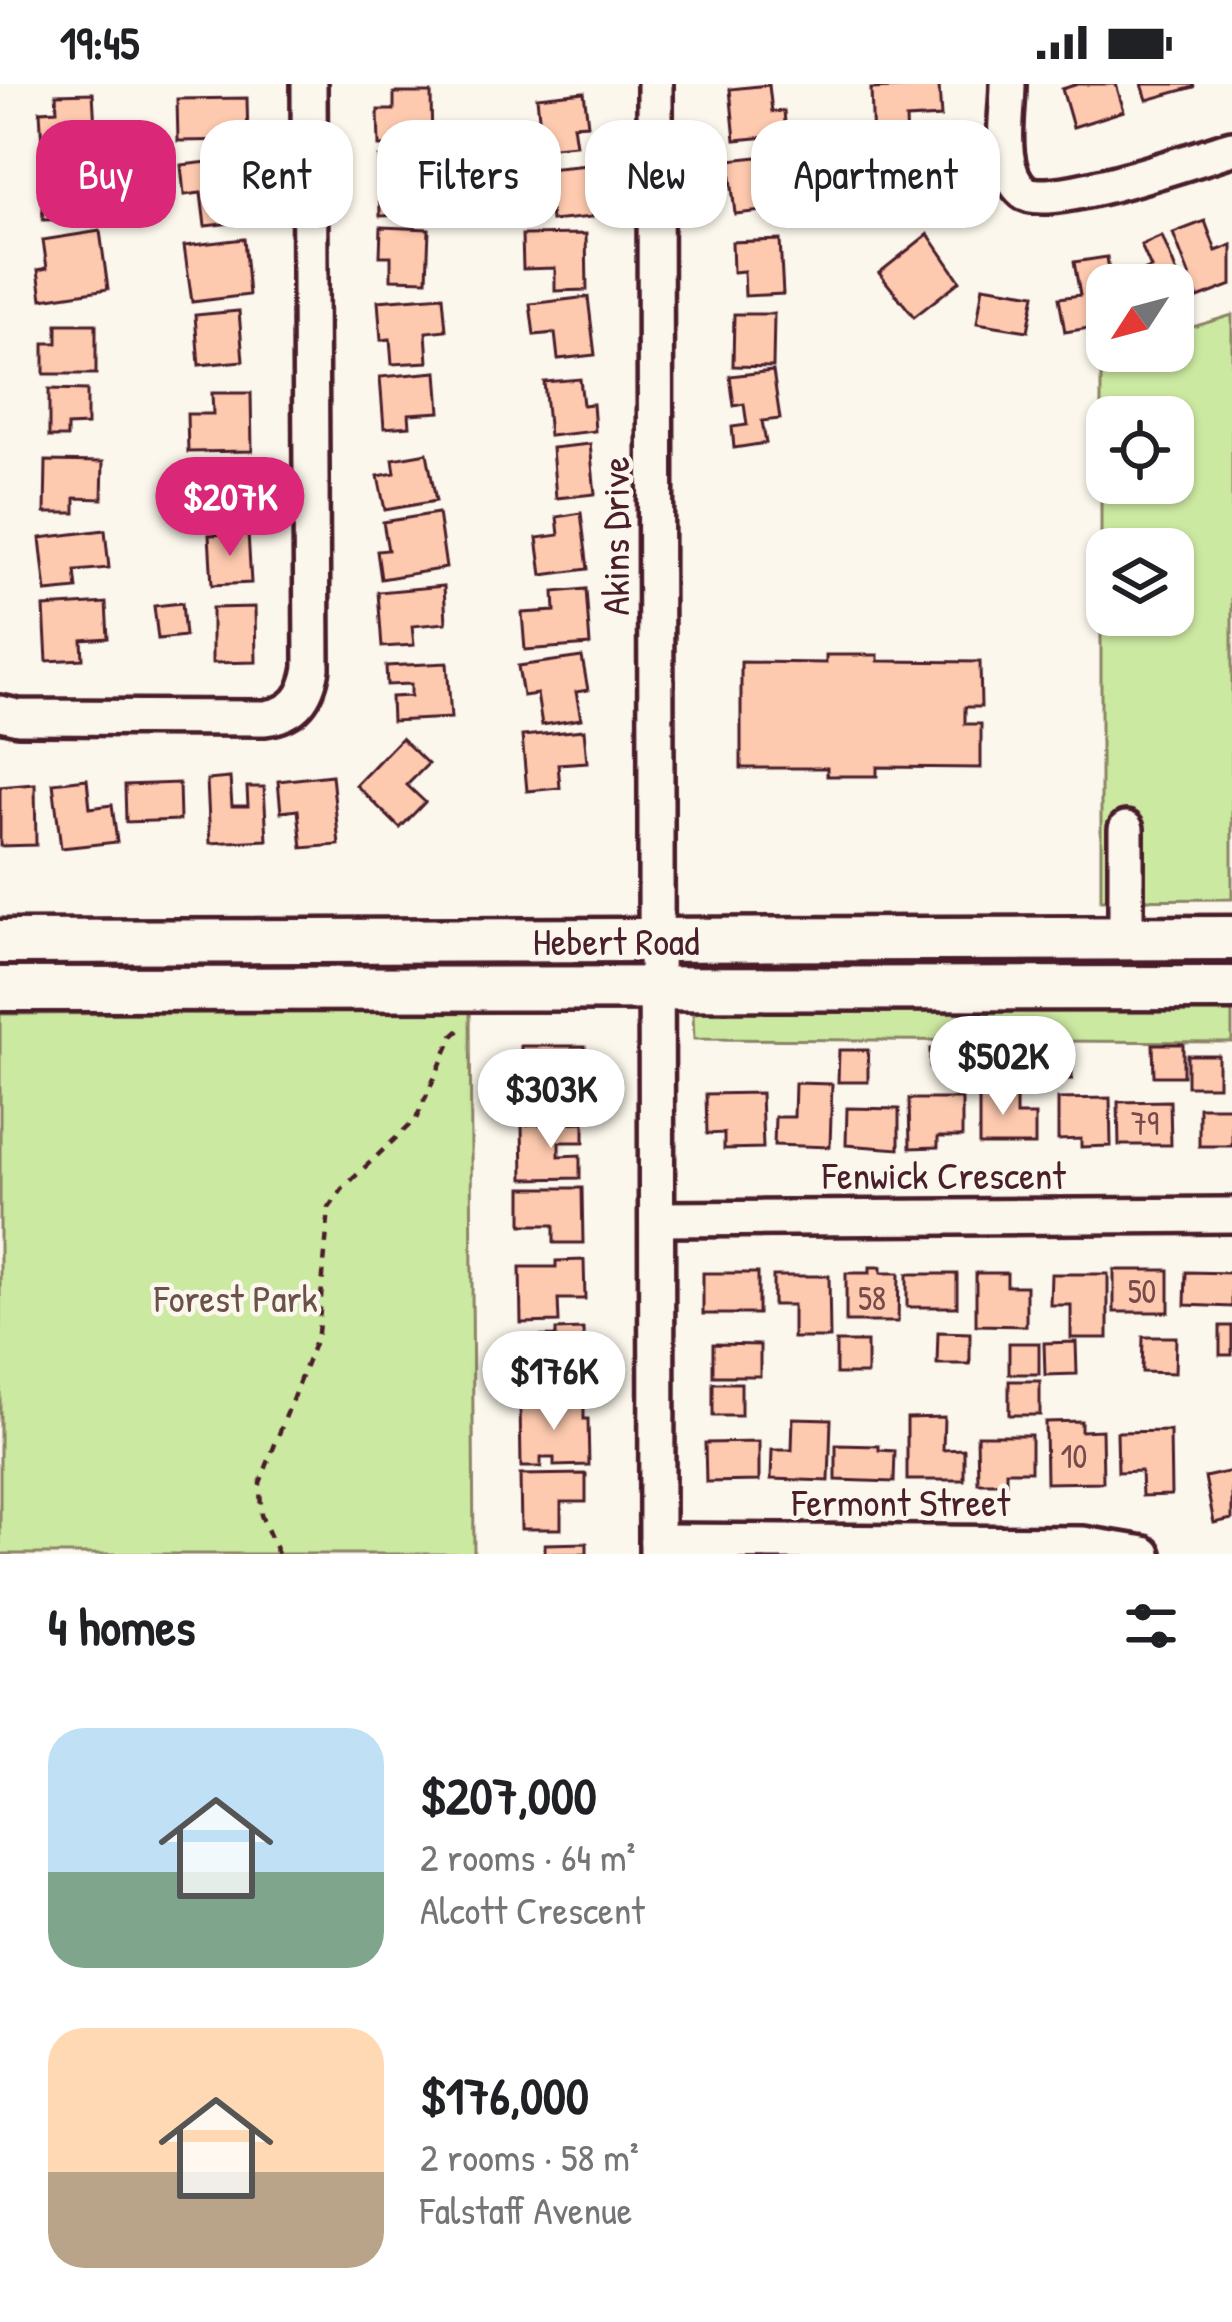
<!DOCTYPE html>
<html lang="en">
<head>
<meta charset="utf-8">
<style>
  :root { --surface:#fff; --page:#f2f2f2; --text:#202124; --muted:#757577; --accent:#db2777 }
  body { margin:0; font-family:"Patrick Hand",sans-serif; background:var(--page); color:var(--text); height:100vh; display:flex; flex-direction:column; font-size:45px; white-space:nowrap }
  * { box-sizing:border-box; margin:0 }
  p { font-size:39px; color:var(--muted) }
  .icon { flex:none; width:66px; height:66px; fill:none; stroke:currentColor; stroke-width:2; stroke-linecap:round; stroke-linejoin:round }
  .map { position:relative; height:1470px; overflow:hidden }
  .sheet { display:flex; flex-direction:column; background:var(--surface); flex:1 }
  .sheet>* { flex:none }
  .hud { position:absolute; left:36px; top:36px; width:1161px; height:108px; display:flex; gap:24px }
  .needle { width:78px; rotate:234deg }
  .fabs { position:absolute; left:1086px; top:180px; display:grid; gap:24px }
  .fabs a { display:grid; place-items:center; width:108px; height:108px; border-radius:24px; background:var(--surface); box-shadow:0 3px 9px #0004; font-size:60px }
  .price { position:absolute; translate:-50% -102px; padding:0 27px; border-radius:42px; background:#fff; color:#222; font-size:39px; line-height:78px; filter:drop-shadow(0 3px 6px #0008) }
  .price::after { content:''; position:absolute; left:50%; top:72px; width:36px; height:27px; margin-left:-18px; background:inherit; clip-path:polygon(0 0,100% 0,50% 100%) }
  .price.current { background:var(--accent); color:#fff }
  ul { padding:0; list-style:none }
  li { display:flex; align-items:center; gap:36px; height:300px; padding:0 48px }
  li span { display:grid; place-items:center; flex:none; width:336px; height:240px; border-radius:36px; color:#555 }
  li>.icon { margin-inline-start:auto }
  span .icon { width:144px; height:144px; fill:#fffc; stroke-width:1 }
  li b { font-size:51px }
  h2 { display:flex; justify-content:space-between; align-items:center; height:144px; padding:0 48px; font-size:51px }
  .chip { padding:0 42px; border-radius:36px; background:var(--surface); box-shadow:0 3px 9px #0004; font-size:42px; line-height:108px }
  .chip.current { background:var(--accent); color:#fff }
  .status { display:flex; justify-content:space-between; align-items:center; height:84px; padding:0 60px; background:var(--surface); direction:ltr }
  .status svg { height:33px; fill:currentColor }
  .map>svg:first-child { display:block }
  .green { fill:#cce9a1; stroke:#8b8466; stroke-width:3; fill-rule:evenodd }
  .building { fill:#fecaaf; stroke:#4a1f2b; stroke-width:3 }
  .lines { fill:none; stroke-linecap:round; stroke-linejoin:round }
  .minor-casing { stroke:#4a1f2b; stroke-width:42 }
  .major-casing { stroke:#4a1f2b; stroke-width:51 }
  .path { stroke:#4a1f2b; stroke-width:4.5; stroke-dasharray:9 9; stroke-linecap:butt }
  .minor { stroke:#fbf7ec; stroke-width:33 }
  .major { stroke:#fbf7ec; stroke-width:42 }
  .labels { text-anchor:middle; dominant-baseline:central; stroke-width:9; stroke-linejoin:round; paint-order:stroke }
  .number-label { font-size:33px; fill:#774a4c }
  .street-label { font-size:39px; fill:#4a1f2b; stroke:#fbf7ec }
  .park-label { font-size:39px; fill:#6a5248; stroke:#fbf7ec }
</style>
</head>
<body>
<div class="status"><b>19:45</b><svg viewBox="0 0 49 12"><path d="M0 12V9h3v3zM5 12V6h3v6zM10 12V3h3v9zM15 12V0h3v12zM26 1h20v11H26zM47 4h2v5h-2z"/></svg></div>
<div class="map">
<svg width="1232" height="1470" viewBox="0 0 1232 1470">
  <rect width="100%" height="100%" fill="#fbf7ec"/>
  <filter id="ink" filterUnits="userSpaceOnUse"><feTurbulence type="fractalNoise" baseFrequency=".00833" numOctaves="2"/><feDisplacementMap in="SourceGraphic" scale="24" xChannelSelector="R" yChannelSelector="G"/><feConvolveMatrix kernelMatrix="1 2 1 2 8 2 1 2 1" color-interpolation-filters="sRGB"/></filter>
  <g filter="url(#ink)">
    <g class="green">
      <path d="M1232,231V815L1101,816V270L1173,267V249ZM1107,333H1173V399H1107ZM1107,465H1173V531H1107Z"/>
      <path d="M1232,918V958L694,955L693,931L706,923Z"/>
      <path d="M470,928L474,1470H0V930Z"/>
    </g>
    <g class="building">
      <path d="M1078,0H1116L1124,27L1073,43L1062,5Z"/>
      <path d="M1142,0H1193L1194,3L1147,16Z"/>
      <path d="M769,1L772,28L784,27L786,51L735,56L730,5Z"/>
      <path d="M939,2L941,33L906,35L907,58L873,59L871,5Z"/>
      <path d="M584,8L588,40L573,41L576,61L542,64L537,13Z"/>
      <path d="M93,9L96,60L42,62L40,27L57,26L56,10Z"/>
      <path d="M394,9H431L432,61L379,62L378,26H394Z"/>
      <path d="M247,14L248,56L178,57L177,15Z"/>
      <path d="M443,71L444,107L413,108L414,131L380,132L379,73Z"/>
      <path d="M767,72L772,126L735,130L729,76Z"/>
      <path d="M920,73L927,134L883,140L879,109L864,111L860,80Z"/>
      <path d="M245,74L250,115L238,117L240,138L205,142L201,109L184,111L181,81Z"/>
      <path d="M103,77L104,113L74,114L75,135L43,136L40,80Z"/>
      <path d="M588,81L592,133L551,137L546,85Z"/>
      <path d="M1205,137L1216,167L1232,161V201L1198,214L1173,149Z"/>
      <path d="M381,143L429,145L427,196L391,195V172H380Z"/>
      <path d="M100,147L108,205L42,215L38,186L47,184L43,156Z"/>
      <path d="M586,150L587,206L555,207V184L523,185L522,151Z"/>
      <path d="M928,150L960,197L914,233L879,189Z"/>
      <path d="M1162,152L1186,212L1173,217V201H1119L1117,197L1151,184L1141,161Z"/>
      <path d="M244,155L249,211L192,218L184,162Z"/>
      <path d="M780,156L783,210L745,212L744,187L733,188L732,158Z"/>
      <path d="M1107,173L1111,201H1107V241L1065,248L1059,214L1080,211L1074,178Z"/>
      <path d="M983,202L1035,210L1028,247L977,239Z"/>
      <path d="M443,212L446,246L426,248L428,278L392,280L390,255L381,256L378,217Z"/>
      <path d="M588,213L595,271L558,275L555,249L534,251L530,220Z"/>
      <path d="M239,227L243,277L199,281L195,231Z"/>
      <path d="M734,230H774L773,283L733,282Z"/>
      <path d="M57,240H96V290H44V259H57Z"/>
      <path d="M773,287L780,335L762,337L766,359L734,364L732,343L747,341L744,320L734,322L730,292Z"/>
      <path d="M437,288L440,328L409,330L410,342L384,344L380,293Z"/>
      <path d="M580,295L583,321L593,320L595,347L549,352L544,298Z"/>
      <path d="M49,305L87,306V341L67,342V353H49Z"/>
      <path d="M212,309H251L252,367L188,368L187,330H213Z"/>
      <path d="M590,360L595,410L556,414L552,364Z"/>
      <path d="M427,369L436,417L385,426L378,392L395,389L393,375Z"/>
      <path d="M46,377L103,378L102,415L75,414V429H45Z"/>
      <path d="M250,380L253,435L187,438L186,401L219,400L218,381Z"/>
      <path d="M438,429L446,484L381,495L377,467L388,466L383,438Z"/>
      <path d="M581,429L588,485L542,491L537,454L559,451L557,433Z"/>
      <path d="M105,446L109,484L75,487L77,505L46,508L40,454Z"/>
      <path d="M248,449L251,499L212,501L209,451Z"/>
      <path d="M444,502L446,539L412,542L414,561L382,563L378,508Z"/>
      <path d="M586,505L590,561L525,566L522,529L555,527L554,508Z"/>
      <path d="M106,519L108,554L82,556L83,575L47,577L44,523Z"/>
      <path d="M182,519L185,552L158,555L154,522Z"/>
      <path d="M255,523L256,578L212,579V524Z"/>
      <path d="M826,571H878V577L980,578L981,623H965V640H981V684L877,683V692H827V684H741V578L826,579Z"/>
      <path d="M582,573L588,606L576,608L581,635L542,641L537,610L523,612L518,582Z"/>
      <path d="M447,579L451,634L392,637L391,613L411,612V600L387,601L386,582Z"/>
      <path d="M584,646L587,678L558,680L560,704L527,707L522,652Z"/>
      <path d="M401,654L428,680L407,701L425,718L400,744L356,701Z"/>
      <path d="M332,691L339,761L302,764L298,726L281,728L278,697Z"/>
      <path d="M230,694L232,722H248L247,703H264L267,756L210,759L207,696Z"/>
      <path d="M87,695L90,724L112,721L117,758L61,764L53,699Z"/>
      <path d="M179,699L180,736L126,738L125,701Z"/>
      <path d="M35,700L36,761L0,762V703Z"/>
      <path d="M1072,960V995H1048L1047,961Z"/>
      <path d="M1153,960H1183V992H1154Z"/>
      <path d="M951,961H975V1004H951V984H930V965H950Z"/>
      <path d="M521,962H585L586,1017L552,1018V997H522Z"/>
      <path d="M839,966H868V998H838Z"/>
      <rect x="1187" y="971" width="31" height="31"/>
      <path d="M795,999L832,1000L830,1063L774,1061L775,1033H794Z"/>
      <path d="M979,1000H1016V1031H1035V1061H979Z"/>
      <path d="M761,1009L763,1064L724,1065V1049L707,1050L706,1010Z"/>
      <path d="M1110,1014L1111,1062L1081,1063V1055L1058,1056V1015Z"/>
      <path d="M909,1015H962V1053H938V1063L910,1064Z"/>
      <path d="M1170,1017L1171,1061H1119L1118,1018Z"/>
      <rect x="1199" y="1023" width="33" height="39"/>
      <path d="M847,1024L899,1025V1065L846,1061Z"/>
      <path d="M584,1038V1058H559V1072L580,1071V1094L523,1095L522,1041Z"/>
      <path d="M522,1104H582L583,1159H554V1141H522Z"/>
      <path d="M584,1176L585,1215H558L559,1238L521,1239L520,1183H556V1177Z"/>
      <path d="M870,1183H881V1189H899L898,1238H846V1189H870Z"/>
      <rect x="1114" y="1186" width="55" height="42"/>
      <path d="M1186,1188L1232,1189V1223L1185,1221Z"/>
      <rect x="703" y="1189" width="55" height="41"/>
      <path d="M976,1189H1007V1202H1026V1242L976,1241Z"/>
      <rect x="907" y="1190" width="50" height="33"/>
      <path d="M1051,1190H1108V1254H1071V1221H1050Z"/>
      <path d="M773,1192H829L830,1254H793V1221H773Z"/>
      <rect x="1220" y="1242" width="12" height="29"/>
      <path d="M583,1245L584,1281L560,1282V1307L520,1308L519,1253L556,1252V1246Z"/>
      <path d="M938,1248L970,1249V1280H937Z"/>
      <path d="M1143,1253H1176L1175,1289L1142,1288Z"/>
      <rect x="836" y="1258" width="31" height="32"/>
      <path d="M1076,1258L1077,1290L1045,1291L1044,1259Z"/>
      <rect x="1009" y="1259" width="30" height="31"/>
      <path d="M713,1260L760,1261V1292H713Z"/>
      <rect x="1009" y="1297" width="31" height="34"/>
      <rect x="713" y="1299" width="28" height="33"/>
      <path d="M584,1316V1335H588L589,1381L554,1382V1374H541V1383H521L520,1317Z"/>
      <path d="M944,1333L943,1366L964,1365V1396H907V1334Z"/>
      <path d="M793,1334L831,1335L829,1397L771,1395L772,1366H792Z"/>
      <path d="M1081,1337V1347L1102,1346L1103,1398L1046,1399L1045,1338Z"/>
      <path d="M1170,1347L1171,1411L1142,1412L1141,1387L1118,1388L1117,1348Z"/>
      <path d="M977,1351H1031V1387H1006V1399H978Z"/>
      <path d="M759,1358V1397L706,1398L705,1359Z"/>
      <path d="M836,1361L879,1362V1366L895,1367L894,1398L836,1396Z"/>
      <path d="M1232,1387V1435L1214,1439L1205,1393Z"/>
      <path d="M586,1390V1418H561V1445H521L520,1391Z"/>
      <path d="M587,1459V1470H545V1460Z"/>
    </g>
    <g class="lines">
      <g class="minor-casing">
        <g id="minor">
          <path d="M655,0L657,1470"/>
          <path d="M1008,0C1008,31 996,85 1024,108C1047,127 1198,74 1232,64"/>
          <path d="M0,629L18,633L265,634C295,630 307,613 312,584L309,0"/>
          <path d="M1126,745V855"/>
          <path d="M657,1135L1232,1131"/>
          <path d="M657,1457L1083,1460L1144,1470"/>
        </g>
      </g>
      <g class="major-casing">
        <g id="major">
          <path d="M0,858L1232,854"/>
          <path d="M0,905L1232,904"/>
        </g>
      </g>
      <path class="path" d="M278,1470L261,1431L260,1399L318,1249L329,1124L344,1103L416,1035L453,952L465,941"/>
      <use href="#minor" class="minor"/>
      <use href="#major" class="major"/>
    </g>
  </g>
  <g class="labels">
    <g class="number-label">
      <text x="1145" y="1039">79</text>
      <text x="1142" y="1207">50</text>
      <text x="872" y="1214">58</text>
      <text x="1074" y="1372">10</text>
    </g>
    <g class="street-label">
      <text transform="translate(614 452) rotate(-90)">Akins Drive</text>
      <text x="616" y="856">Hebert Road</text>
      <text x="944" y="1090">Fenwick Crescent</text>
      <text x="901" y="1417">Fermont Street</text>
    </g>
    <g class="park-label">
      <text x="236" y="1213">Forest Park</text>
    </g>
  </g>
</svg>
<div class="fabs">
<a><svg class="needle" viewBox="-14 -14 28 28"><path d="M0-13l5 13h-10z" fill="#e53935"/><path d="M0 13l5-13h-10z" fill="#757577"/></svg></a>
<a><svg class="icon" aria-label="locate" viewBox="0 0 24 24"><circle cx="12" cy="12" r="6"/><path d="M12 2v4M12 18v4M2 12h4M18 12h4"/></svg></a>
<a><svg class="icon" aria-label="layers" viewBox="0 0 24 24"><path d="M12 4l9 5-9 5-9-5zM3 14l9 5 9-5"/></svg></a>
</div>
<b class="price current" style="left:230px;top:475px">$207K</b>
<b class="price" style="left:1003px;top:1034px">$502K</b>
<b class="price" style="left:551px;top:1067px">$303K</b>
<b class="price" style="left:554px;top:1349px">$176K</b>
<div class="hud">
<a class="chip current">Buy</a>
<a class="chip">Rent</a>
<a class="chip">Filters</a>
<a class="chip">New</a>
<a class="chip">Apartment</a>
</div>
</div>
<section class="sheet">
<h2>4 homes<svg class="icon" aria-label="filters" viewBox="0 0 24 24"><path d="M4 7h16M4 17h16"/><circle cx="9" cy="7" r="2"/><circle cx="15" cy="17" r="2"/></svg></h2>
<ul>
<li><span style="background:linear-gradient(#bfe0f5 60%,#7fa58c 0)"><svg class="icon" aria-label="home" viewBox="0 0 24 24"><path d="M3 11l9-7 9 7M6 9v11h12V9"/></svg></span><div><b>$207,000</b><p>2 rooms · 64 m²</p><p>Alcott Crescent</p></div></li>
<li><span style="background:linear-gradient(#ffd9b3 60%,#b9a48a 0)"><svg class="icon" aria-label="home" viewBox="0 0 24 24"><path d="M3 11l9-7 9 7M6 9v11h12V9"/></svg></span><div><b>$176,000</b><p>2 rooms · 58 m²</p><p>Falstaff Avenue</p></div></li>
</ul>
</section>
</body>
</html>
